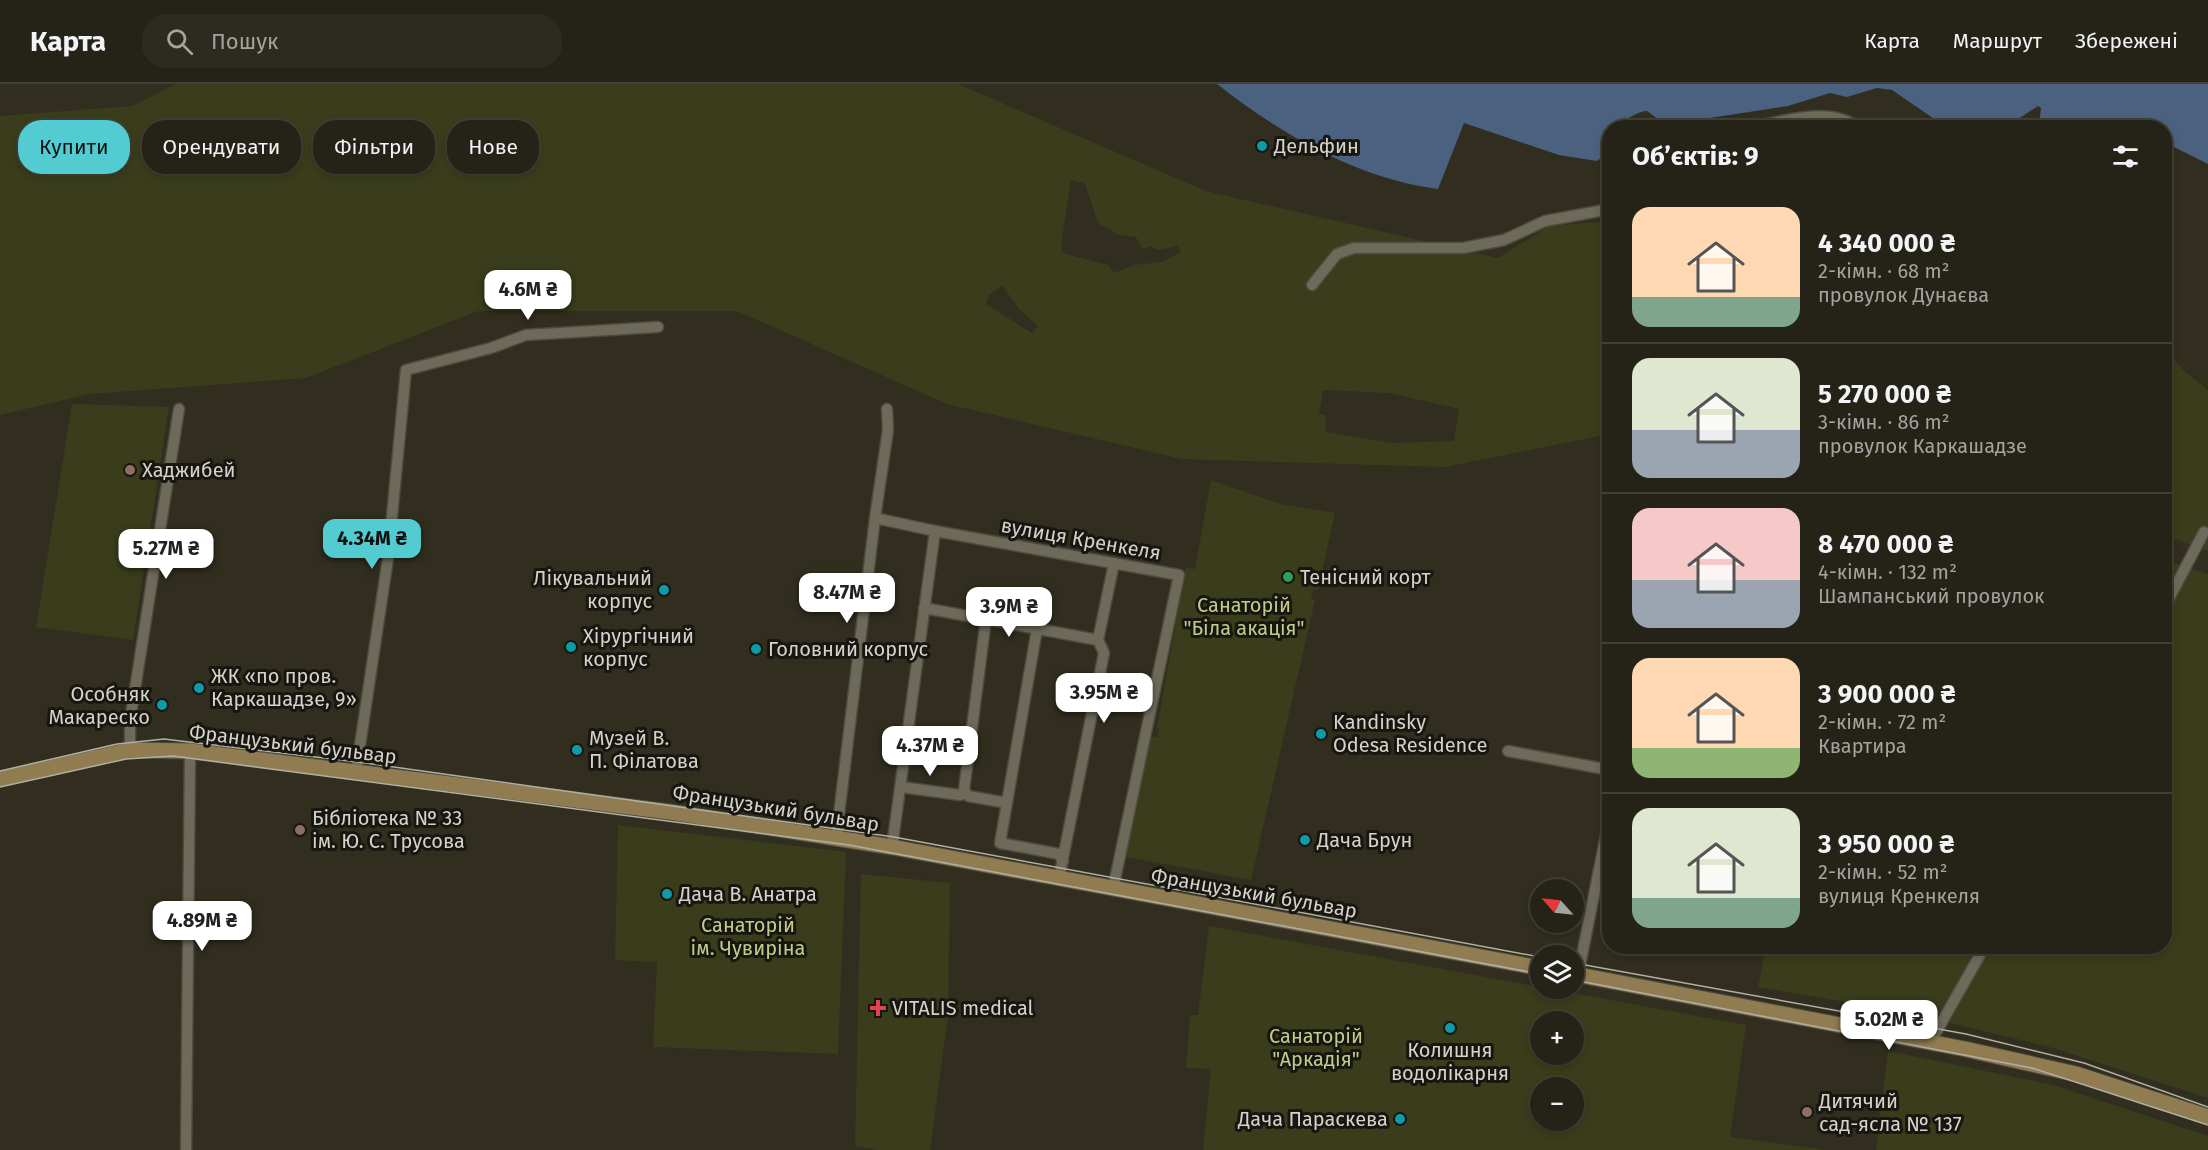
<!DOCTYPE html>
<html lang="uk">
<meta charset="utf-8">
<style>
body{margin:0;font-family:"Fira Sans",sans-serif;background:#2d2a20;color:#f1f3f6;height:100vh;display:flex;flex-direction:column;font-size:22px;white-space:nowrap}
*{box-sizing:border-box;margin:0}
p{font-size:20px;color:#a3a4a1}
.icon{flex:none;width:33px;height:33px;fill:none;stroke:currentColor;stroke-width:2;stroke-linecap:round;stroke-linejoin:round}
.map{position:relative;flex:1;overflow:hidden}
.details{position:absolute;left:1602px;top:36px;width:570px;height:834px;display:flex;flex-direction:column;background:#252217;border-radius:24px;box-shadow:0 3px 9px #0003,0 0 0 2px #423f36}
.details>*{flex:none}
.hud{position:absolute;left:18px;top:36px;width:570px;height:54px;display:flex;gap:12px}
.needle{width:39px;rotate:297deg}
.tools{position:absolute;left:1530px;top:795px;display:grid;gap:12px}
.tools a{display:grid;place-items:center;width:54px;height:54px;border-radius:50%;background:#252217;box-shadow:0 3px 9px #0003,0 0 0 2px #423f36;font-size:30px}
.price{position:absolute;translate:-50% -51px;padding:0 14px;border-radius:12px;background:#fff;color:#222;font-size:20px;line-height:39px;filter:drop-shadow(0 2px 3px #0008)}
.price::after{content:'';position:absolute;left:50%;top:36px;width:18px;height:14px;margin-left:-9px;background:inherit;clip-path:polygon(0 0,100% 0,50% 100%)}
.price.selected{background:#52ccd0;color:#111}
ul{padding:0;list-style:none}
li{display:flex;align-items:center;gap:18px;height:150px;padding:0 30px}
li+li{border-top:2px solid #423f36}
li span{display:grid;place-items:center;flex:none;width:168px;height:120px;border-radius:18px;color:#555}
li>.icon{margin-inline-start:auto}
span .icon{width:72px;height:72px;fill:#fffc;stroke-width:1}
li b{font-size:26px}
h2{display:flex;justify-content:space-between;align-items:center;height:72px;padding:0 30px;font-size:26px}
.chip{padding:0 21px;border-radius:24px;background:#252217;box-shadow:0 3px 9px #0003,0 0 0 2px #423f36;font-size:21px;line-height:54px}
.chip.selected{background:#52ccd0;color:#111}
header{display:flex;align-items:center;gap:36px;box-sizing:border-box;height:84px;padding:0 30px;background:#252217;border-bottom:2px solid #423f36}
header strong{font-size:28px}
nav{display:flex;gap:33px;margin-inline-start:auto;font-size:21px}
.search{width:420px;height:54px;background:#2d2a20;display:flex;align-items:center;gap:15px;box-sizing:border-box;padding:0 21px;border-radius:24px;color:#a3a4a1;font-size:22px}
.map>svg:first-child{display:block}
</style>
<header>
<strong>Карта</strong>
<div class="search"><svg class="icon" aria-label="search" viewBox="0 0 24 24"><circle cx="10" cy="10" r="6"/><path d="M15 15l6 6"/></svg>Пошук</div>
<nav><a>Карта</a><a>Маршрут</a><a>Збережені</a></nav>
</header>
<div class="map">
<svg width="2208" height="1066" viewBox="0 0 2208 1066">
<rect width="100%" height="100%" fill="#312e1f"/>
<g fill="#393d1b" fill-rule="evenodd">
<path d="M175 0H958L1206 107 1498 174 1549 142 1609 137V350L1445 383 1182 375 947 320 737 227H478L306 294 89 310 0 331V32L133 22ZM1071 96 1085 100 1098 139 1119 151 1136 153 1142 165 1151 162 1157 166 1177 162 1181 168 1162 178 1134 181 1114 189 1108 181 1063 169 1061 161ZM1002 201 1019 225 1038 242 1032 249 986 220 989 211ZM1323 306 1389 309 1459 325 1454 357 1392 359 1326 348 1325 331 1319 330Z"/>
<path d="M2164 265 2184 287 2208 306V467L2165 451Z"/>
<path d="M72 320 169 323 133 556 36 543Z"/>
<path d="M1211 396 1281 420 1335 429 1318 506 1313 505 1311 515 1315 516 1251 796 1126 773 1148 652 1157 653 1159 645 1157 644 1186 484 1195 485Z"/>
<path d="M2165 476 2208 490V1014L2053 964 1910 929 1758 903 1766 863 2164 862Z"/>
<path d="M618 741 846 768 838 970 653 963 657 878 615 876Z"/>
<path d="M861 790 950 799 948 931 930 1066H878L855 1062Z"/>
<path d="M1209 842 1746 941 1730 1053 1826 1066H1203L1211 985 1186 984 1190 931H1198ZM1540 938H1574V970H1540ZM1540 1004H1574V1036H1540Z"/>
<path d="M1888 967 2053 1001 2208 1052V1066H1876Z"/>
</g>
<path fill="#4a627f" d="M1217 0H2208V80L2168 60 2165 66 2164 44 2039 43 2041 24 2038 22 2018 35 1960 42 1936 36 1892 6 1877 4 1847 13 1830 9 1788 22 1703 35 1677 42 1658 35 1647 27C1632 28 1620 43 1610 44L1609 68 1597 77 1559 71 1464 39 1438 105C1355 94 1281 50 1217 0Z"/>
<g fill="none" stroke-linecap="round" stroke-linejoin="round">
<g stroke="#4d4b3e" stroke-width="13">
<g id="street">
<path d="M1748 44C1783 38 1828 21 1859 44"/>
<path d="M1312 201 1337 170 1354 164H1463L1504 156 1545 137 1610 125"/>
<path d="M875 434 935 447 1179 491 1113 805"/>
<path d="M924 524 1098 556"/>
<path d="M2164 524 2204 448"/>
<path d="M986 535 964 706 968 712 1007 719"/>
<path d="M1037 545 1000 759 1059 770 1063 777"/>
<path d="M130 666V637L179 325"/>
<path d="M1508 667 1610 686"/>
<path d="M356 688 388 474 406 286 491 264 526 251 658 243"/>
<path d="M901 703 960 711 964 709"/>
<path d="M836 755 875 434 888 346 887 325"/>
<path d="M892 763 935 447"/>
<path d="M1059 794 1104 569 1098 556 1114 479"/>
<path d="M1578 891 1610 731"/>
<path d="M1930 959 1985 862"/>
<path d="M186 1066 190 667"/>
</g>
</g>
<g stroke="#4d4b3e" stroke-width="17">
<g id="secondary">
<path d="M0 695 130 666 190 667 670 728 892 763 1540 884"/>
<path d="M1574 890 1965 965 2076 990 2208 1033"/>
</g>
</g>
<use href="#street" stroke="#6e6a5a" stroke-width="10"/>
<use href="#secondary" stroke="#917c52" stroke-width="15"/>
<g stroke="#b0afa4" stroke-width="1.5">
<path d="M0 687 117 660 164 655 358 678 894 753 1540 873"/>
<path d="M0 703 126 675 173 672 849 761 1540 890"/>
<path d="M1574 879 1966 950 2084 979 2208 1023"/>
<path d="M1574 896 2032 984 2208 1041"/>
</g>
</g>
<g fill="#0f9aa8" stroke="#181610" stroke-width="2">
<circle cx="1262" cy="62" r="6"/>
<circle cx="664" cy="506" r="6"/>
<circle cx="571" cy="563" r="6"/>
<circle cx="756" cy="565" r="6"/>
<circle cx="199" cy="604" r="6"/>
<circle cx="162" cy="621" r="6"/>
<circle cx="1321" cy="650" r="6"/>
<circle cx="577" cy="666" r="6"/>
<circle cx="1305" cy="756" r="6"/>
<circle cx="667" cy="810" r="6"/>
<circle cx="1450" cy="944" r="6"/>
<circle cx="1400" cy="1035" r="6"/>
</g>
<g fill="#8d6e63" stroke="#181610" stroke-width="2">
<circle cx="130" cy="386" r="6"/>
<circle cx="300" cy="746" r="6"/>
<circle cx="1807" cy="1028" r="6"/>
</g>
<circle fill="#2e9e5b" stroke="#181610" stroke-width="2" cx="1288" cy="493" r="6"/>
<path fill="#e0444e" stroke="#181610" stroke-width="2" d="M875 915h6v6h6v6h-6v6h-6v-6h-6v-6h6z"/>
<g text-anchor="middle" dominant-baseline="central" stroke-width="6" stroke-linejoin="round" paint-order="stroke">
<g font-size="20" fill="#d4d3ca" stroke="#181610" text-anchor="start">
<text x="1274" y="62">Дельфин</text>
<text x="142" y="386">Хаджибей</text>
<text x="1300" y="493">Тенісний корт</text>
<text x="652" y="494" text-anchor="end">Лікувальний<tspan x="652" dy="23">корпус</tspan></text>
<text x="583" y="552">Хірургічний<tspan x="583" dy="23">корпус</tspan></text>
<text x="768" y="565">Головний корпус</text>
<text x="211" y="592">ЖК «по пров.<tspan x="211" dy="23">Каркашадзе, 9»</tspan></text>
<text x="150" y="610" text-anchor="end">Особняк<tspan x="150" dy="23">Макареско</tspan></text>
<text x="1333" y="638">Kandinsky<tspan x="1333" dy="23">Odesa Residence</tspan></text>
<text x="589" y="654">Музей В.<tspan x="589" dy="23">П. Філатова</tspan></text>
<text x="312" y="734">Бібліотека № 33<tspan x="312" dy="23">ім. Ю. С. Трусова</tspan></text>
<text x="1317" y="756">Дача Брун</text>
<text x="679" y="810">Дача В. Анатра</text>
<text x="892" y="924">VITALIS medical</text>
<text x="1450" y="966" text-anchor="middle">Колишня<tspan x="1450" dy="23">водолікарня</tspan></text>
<text x="1819" y="1017">Дитячий<tspan x="1819" dy="23">сад-ясла № 137</tspan></text>
<text x="1388" y="1035" text-anchor="end">Дача Параскева</text>
</g>
<g font-size="20" fill="#d4d3ca" stroke="#181610">
<text transform="translate(1081 455) rotate(10)">вулиця Кренкеля</text>
<text transform="translate(293 660) rotate(7)">Французький бульвар</text>
<text transform="translate(776 724) rotate(9)">Французький бульвар</text>
<text transform="translate(1254 809) rotate(10)">Французький бульвар</text>
</g>
<g font-size="20" fill="#c1cc8b" stroke="#181610">
<text x="1244" y="521">Санаторій<tspan x="1244" dy="23">"Біла акація"</tspan></text>
<text x="748" y="841">Санаторій<tspan x="748" dy="23">ім. Чувиріна</tspan></text>
<text x="1316" y="952">Санаторій<tspan x="1316" dy="23">"Аркадія"</tspan></text>
</g>
</g>
</svg>
<div class="tools">
<a><svg class="needle" viewBox="-14 -14 28 28"><path d="M0-13l5 13h-10z" fill="#e53935"/><path d="M0 13l5-13h-10z" fill="#a3a4a1"/></svg></a>
<a><svg class="icon" aria-label="layers" viewBox="0 0 24 24"><path d="M12 4l9 5-9 5-9-5zM3 14l9 5 9-5"/></svg></a>
<a>+</a>
<a>−</a>
</div>
<b class="price" style="left:528px;top:237px">4.6M ₴</b>
<b class="price selected" style="left:372px;top:486px">4.34M ₴</b>
<b class="price" style="left:166px;top:496px">5.27M ₴</b>
<b class="price" style="left:847px;top:540px">8.47M ₴</b>
<b class="price" style="left:1009px;top:554px">3.9M ₴</b>
<b class="price" style="left:1104px;top:640px">3.95M ₴</b>
<b class="price" style="left:930px;top:693px">4.37M ₴</b>
<b class="price" style="left:202px;top:868px">4.89M ₴</b>
<b class="price" style="left:1889px;top:967px">5.02M ₴</b>
<div class="hud">
<a class="chip selected">Купити</a>
<a class="chip">Орендувати</a>
<a class="chip">Фільтри</a>
<a class="chip">Нове</a>
</div>
<section class="details">
<h2>Об’єктів: 9<svg class="icon" aria-label="filters" viewBox="0 0 24 24"><path d="M4 7h16M4 17h16"/><circle cx="9" cy="7" r="2"/><circle cx="15" cy="17" r="2"/></svg></h2>
<ul>
<li><span style="background:linear-gradient(#ffd9b3 75%,#7fa58c 0)"><svg class="icon" aria-label="home" viewBox="0 0 24 24"><path d="M3 11l9-7 9 7M6 9v11h12V9"/></svg></span><div><b>4 340 000 ₴</b><p>2-кімн. · 68 m²</p><p>провулок Дунаєва</p></div></li>
<li><span style="background:linear-gradient(#dfe7d0 60%,#9aa5b1 0)"><svg class="icon" aria-label="home" viewBox="0 0 24 24"><path d="M3 11l9-7 9 7M6 9v11h12V9"/></svg></span><div><b>5 270 000 ₴</b><p>3-кімн. · 86 m²</p><p>провулок Каркашадзе</p></div></li>
<li><span style="background:linear-gradient(#f6c9c9 60%,#9aa5b1 0)"><svg class="icon" aria-label="home" viewBox="0 0 24 24"><path d="M3 11l9-7 9 7M6 9v11h12V9"/></svg></span><div><b>8 470 000 ₴</b><p>4-кімн. · 132 m²</p><p>Шампанський провулок</p></div></li>
<li><span style="background:linear-gradient(#ffd9b3 75%,#8fb573 0)"><svg class="icon" aria-label="home" viewBox="0 0 24 24"><path d="M3 11l9-7 9 7M6 9v11h12V9"/></svg></span><div><b>3 900 000 ₴</b><p>2-кімн. · 72 m²</p><p>Квартира</p></div></li>
<li><span style="background:linear-gradient(#dfe7d0 75%,#7fa58c 0)"><svg class="icon" aria-label="home" viewBox="0 0 24 24"><path d="M3 11l9-7 9 7M6 9v11h12V9"/></svg></span><div><b>3 950 000 ₴</b><p>2-кімн. · 52 m²</p><p>вулиця Кренкеля</p></div></li>
</ul>
</section>
</div>
